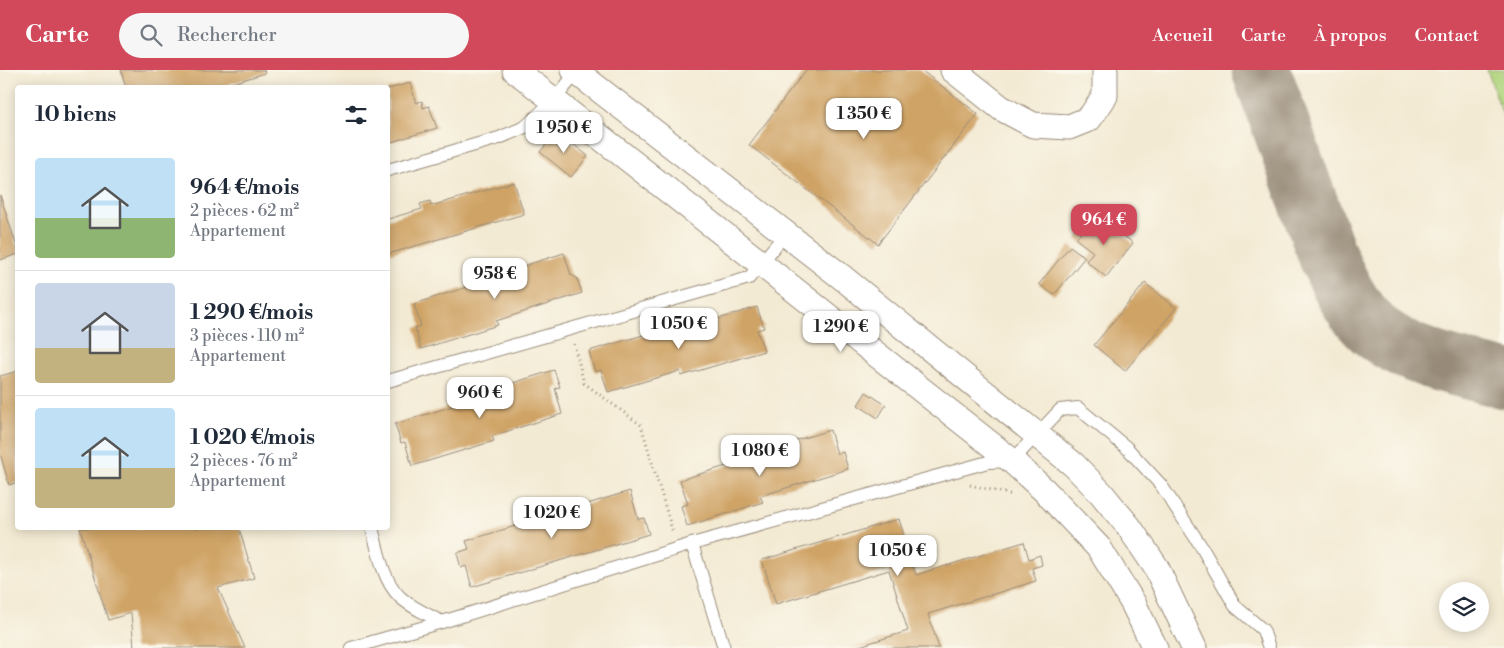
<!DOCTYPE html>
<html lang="fr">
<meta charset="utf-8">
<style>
body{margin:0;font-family:"Libre Bodoni",serif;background:#f6f6f7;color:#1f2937;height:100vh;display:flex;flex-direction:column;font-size:19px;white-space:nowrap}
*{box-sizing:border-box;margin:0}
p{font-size:16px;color:#747a83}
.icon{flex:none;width:28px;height:28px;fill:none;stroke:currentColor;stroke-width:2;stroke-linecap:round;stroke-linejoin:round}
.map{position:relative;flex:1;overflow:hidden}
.panel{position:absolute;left:15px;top:15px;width:375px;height:445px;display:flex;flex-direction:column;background:#fff;border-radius:5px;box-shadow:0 2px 12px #0003}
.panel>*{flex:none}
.buttons{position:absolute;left:1439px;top:512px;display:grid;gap:10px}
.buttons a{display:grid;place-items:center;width:50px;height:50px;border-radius:50%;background:#fff;box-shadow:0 2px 12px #0003;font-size:25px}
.price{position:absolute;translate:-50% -42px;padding:0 11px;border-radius:10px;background:#fff;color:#222;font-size:16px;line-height:32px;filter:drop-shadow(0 1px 2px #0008)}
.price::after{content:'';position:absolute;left:50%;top:30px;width:15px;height:11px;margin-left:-8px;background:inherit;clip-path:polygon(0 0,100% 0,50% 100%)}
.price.selected{background:#d1495b;color:#fff}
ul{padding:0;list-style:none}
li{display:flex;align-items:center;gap:15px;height:125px;padding:0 20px}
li+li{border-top:1px solid #e0e1e3}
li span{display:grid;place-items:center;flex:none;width:140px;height:100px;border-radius:5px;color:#555}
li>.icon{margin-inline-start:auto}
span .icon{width:60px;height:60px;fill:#fffc;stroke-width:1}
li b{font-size:21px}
h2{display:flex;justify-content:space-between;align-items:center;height:60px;padding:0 20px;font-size:21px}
header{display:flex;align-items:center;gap:30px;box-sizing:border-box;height:70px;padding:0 25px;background:#d1495b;color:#fff}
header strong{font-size:24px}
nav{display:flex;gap:28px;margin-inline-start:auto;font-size:18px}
.search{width:350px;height:45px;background:#f6f6f7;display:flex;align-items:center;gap:12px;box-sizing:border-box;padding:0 18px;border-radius:28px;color:#747a83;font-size:19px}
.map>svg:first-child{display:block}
</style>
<header>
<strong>Carte</strong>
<div class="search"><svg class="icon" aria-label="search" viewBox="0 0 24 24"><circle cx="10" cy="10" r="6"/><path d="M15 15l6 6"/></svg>Rechercher</div>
<nav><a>Accueil</a><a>Carte</a><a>À propos</a><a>Contact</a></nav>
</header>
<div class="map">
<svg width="1504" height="578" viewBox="0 0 1504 578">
<rect width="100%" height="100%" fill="#fbf7ec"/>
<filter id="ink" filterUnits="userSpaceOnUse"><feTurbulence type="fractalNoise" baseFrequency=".02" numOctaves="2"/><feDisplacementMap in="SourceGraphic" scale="10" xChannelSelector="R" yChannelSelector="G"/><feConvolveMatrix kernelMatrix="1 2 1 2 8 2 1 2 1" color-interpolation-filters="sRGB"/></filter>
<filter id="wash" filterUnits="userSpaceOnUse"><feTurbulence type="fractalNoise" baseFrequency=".0096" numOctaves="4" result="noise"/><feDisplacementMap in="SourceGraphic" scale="20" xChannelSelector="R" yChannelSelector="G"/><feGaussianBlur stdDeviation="1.12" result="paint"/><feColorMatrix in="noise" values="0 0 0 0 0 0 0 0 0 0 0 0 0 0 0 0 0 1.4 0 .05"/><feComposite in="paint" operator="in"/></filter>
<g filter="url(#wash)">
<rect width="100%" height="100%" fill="#f3ead3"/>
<path fill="#b1d57e" stroke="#76804e" d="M1487 0H1504V48Z"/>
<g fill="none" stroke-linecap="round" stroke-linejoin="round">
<path stroke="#978a78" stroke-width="59" d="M1261 0 1328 187C1339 213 1355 247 1379 264 1415 290 1461 298 1504 309"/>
</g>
<g id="blocks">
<g fill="#cfa365">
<path d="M121 0H264L265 3 217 18H126Z"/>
<path d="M806 0H921L978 44 878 174 749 75Z"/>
<path d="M410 13 416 33 422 31 423 38 429 36 437 58 388 73V19Z"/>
<path d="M557 61 588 86 571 107 540 82Z"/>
<path d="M514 112 524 144 388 184V149L422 139 420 134 430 131 431 136Z"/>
<path d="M0 125 18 180V184L0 190Z"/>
<path d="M1091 149 1102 157 1106 152 1133 173 1106 207 1086 191 1093 182 1076 169Z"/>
<path d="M1070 176 1085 187 1054 225 1039 214Z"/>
<path d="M564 183 571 205 577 208 582 223 496 251 498 255 421 279 415 258 421 256 414 234 486 211V208Z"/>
<path d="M1145 213 1176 238 1125 301 1094 275Z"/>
<path d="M757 237 764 258 757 260 764 281 681 306 680 301 608 322 601 300 595 302 589 281 667 258 669 264Z"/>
<path d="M554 300 560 317 555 318 562 344 492 366 494 371 412 396 405 372 401 373 395 354 482 327 481 323Z"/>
<path d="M18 301V412L9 415 0 383V306Z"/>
<path d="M866 322 886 335 878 348 858 335Z"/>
<path d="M830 360 837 384 843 382 848 399 760 426 763 432 687 456 681 436 688 434 680 410 749 389 748 385Z"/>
<path d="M630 421 638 449 644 448 649 464 472 517 466 496 461 498 457 483 469 479 466 471Z"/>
<path d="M899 449 916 505 1024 472 1029 489 1040 485 1042 495 1032 498 1036 511 928 544 939 578H853L908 561 889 500 776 534 762 490Z"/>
<path d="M80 458H239L254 508 218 518 245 578H134L131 543 108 550Z"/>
</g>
</g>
</g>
<g filter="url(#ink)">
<use href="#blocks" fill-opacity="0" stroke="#978a78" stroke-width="1"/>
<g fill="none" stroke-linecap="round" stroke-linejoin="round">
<g stroke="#978a78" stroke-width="14">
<g id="service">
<path d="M388 100 499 68 525 57 554 30 577 2"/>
<path d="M388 311 749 208 786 163"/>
<path d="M372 458C378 479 382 509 399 526 410 537 427 544 442 552"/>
<path d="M692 474 724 578"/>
<path d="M351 578 442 552 692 474 988 392 1012 391 1060 340 1078 338 1127 378 1161 415 1201 476 1235 536 1263 560 1269 578"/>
</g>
</g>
<g stroke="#978a78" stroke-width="27">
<g id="minor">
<path d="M515 0 1012 391 1044 420 1099 478 1133 533 1155 578"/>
<path d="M574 0 843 208 1074 395 1101 423 1129 457 1156 497 1194 578"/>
<path d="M953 0 1001 38 1033 55 1069 57 1089 49 1105 26V0"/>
</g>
</g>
<g stroke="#978a78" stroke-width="3" stroke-dasharray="1 4" stroke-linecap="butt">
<path d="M574 274 584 313 641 355 673 463"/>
<path d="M970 415 1013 425"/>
</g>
<use href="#service" stroke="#fff" stroke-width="12"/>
<use href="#minor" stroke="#fff" stroke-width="25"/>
</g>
</g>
</svg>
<div class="buttons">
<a><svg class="icon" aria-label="layers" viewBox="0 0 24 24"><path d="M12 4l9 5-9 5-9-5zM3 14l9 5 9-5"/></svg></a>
</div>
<b class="price" style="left:864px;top:70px">1 350 €</b>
<b class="price" style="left:564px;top:84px">1 950 €</b>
<b class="price selected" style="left:1104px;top:176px">964 €</b>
<b class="price" style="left:495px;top:230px">958 €</b>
<b class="price" style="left:679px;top:280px">1 050 €</b>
<b class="price" style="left:841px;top:283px">1 290 €</b>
<b class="price" style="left:480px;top:349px">960 €</b>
<b class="price" style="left:760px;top:407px">1 080 €</b>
<b class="price" style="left:552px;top:469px">1 020 €</b>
<b class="price" style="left:898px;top:507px">1 050 €</b>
<section class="panel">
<h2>10 biens<svg class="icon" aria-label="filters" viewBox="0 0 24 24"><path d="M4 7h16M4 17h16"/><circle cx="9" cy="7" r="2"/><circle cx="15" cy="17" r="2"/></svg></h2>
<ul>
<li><span style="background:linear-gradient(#bfe0f5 60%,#8fb573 0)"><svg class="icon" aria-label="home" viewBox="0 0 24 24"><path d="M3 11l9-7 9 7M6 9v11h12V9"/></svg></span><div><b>964 €/mois</b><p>2 pièces · 62 m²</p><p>Appartement</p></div></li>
<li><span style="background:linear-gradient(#c9d6e8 65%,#c2b280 0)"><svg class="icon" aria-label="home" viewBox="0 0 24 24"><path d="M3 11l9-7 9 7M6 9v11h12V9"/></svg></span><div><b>1 290 €/mois</b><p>3 pièces · 110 m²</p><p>Appartement</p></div></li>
<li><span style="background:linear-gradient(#bfe0f5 60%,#c2b280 0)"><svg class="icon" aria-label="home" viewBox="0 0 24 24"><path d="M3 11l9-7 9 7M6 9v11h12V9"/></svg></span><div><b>1 020 €/mois</b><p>2 pièces · 76 m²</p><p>Appartement</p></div></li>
</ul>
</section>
</div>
